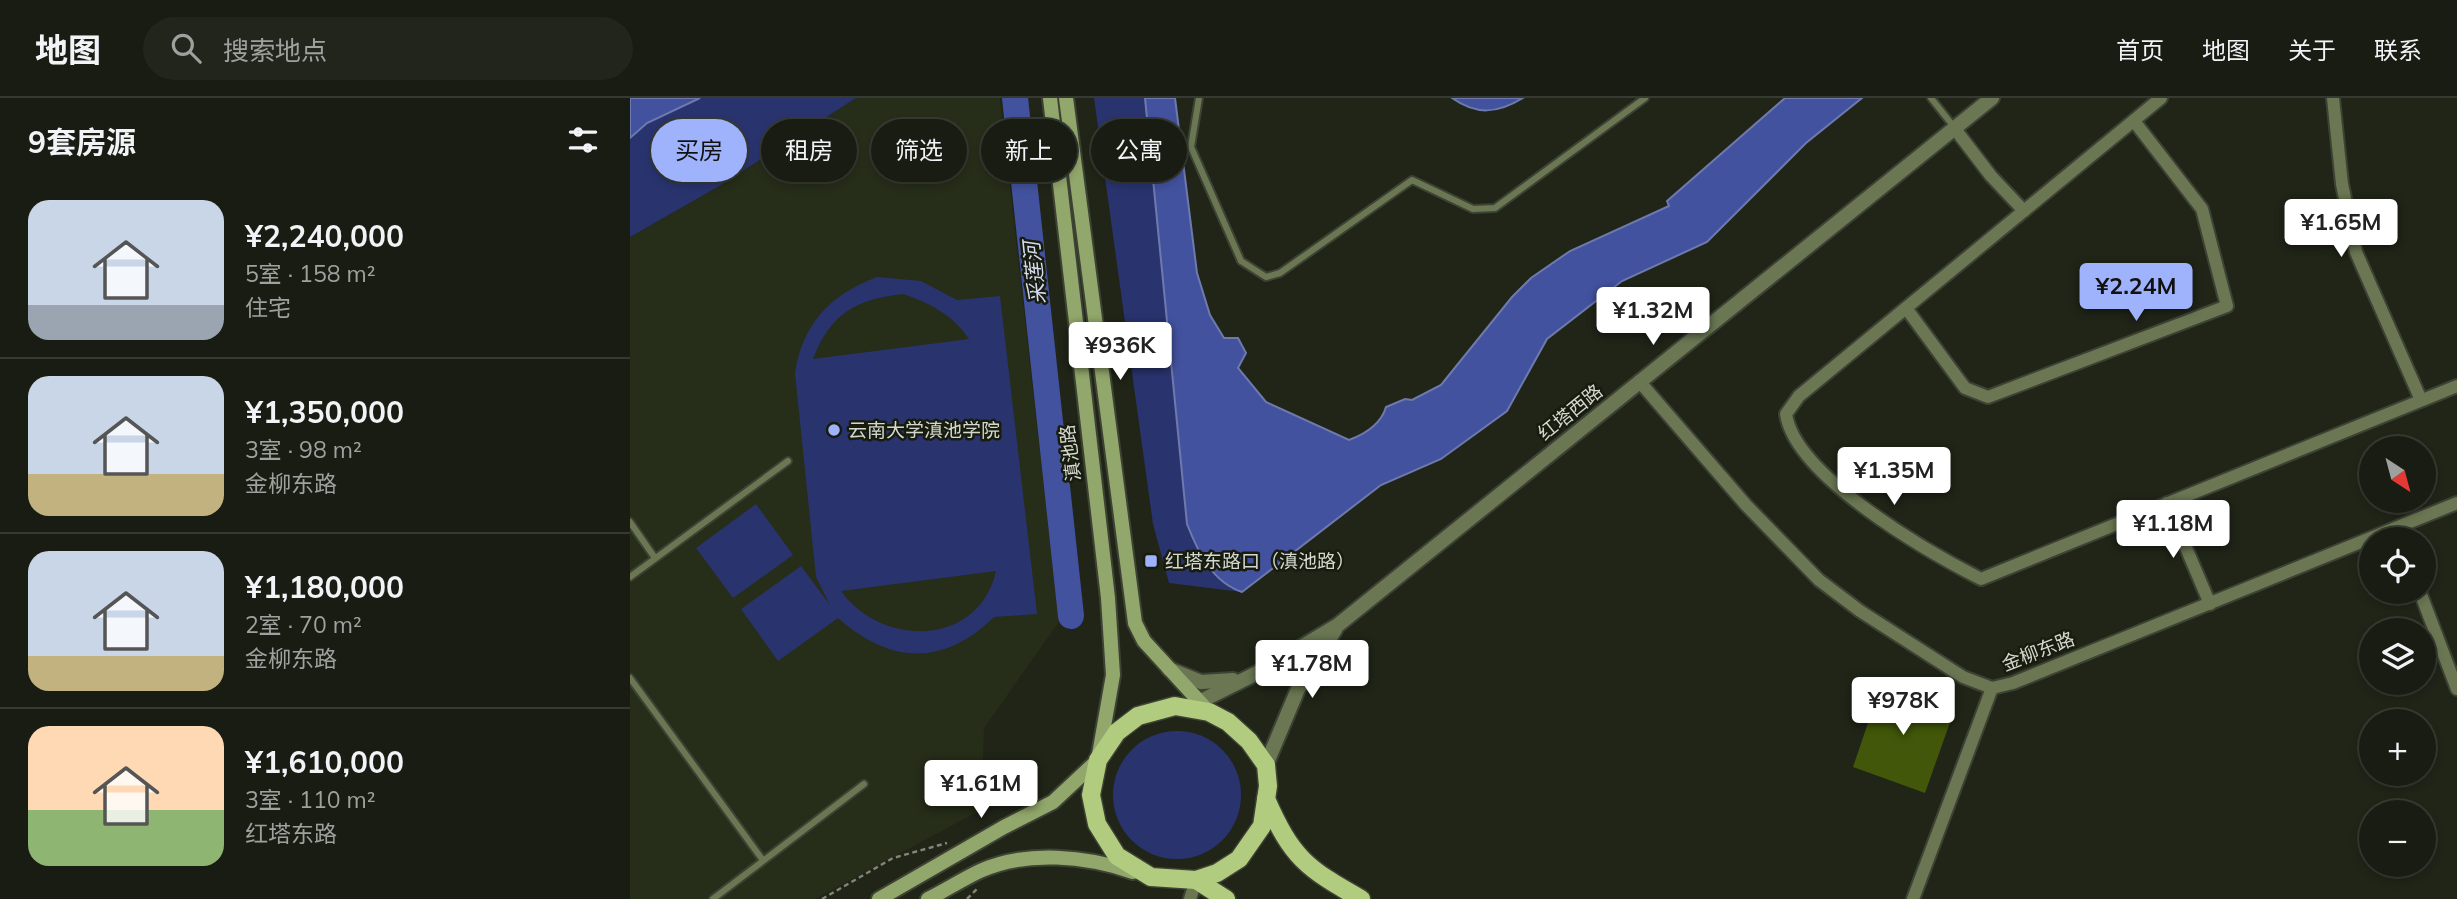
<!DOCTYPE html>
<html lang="zh">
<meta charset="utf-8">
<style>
body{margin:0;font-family:Mulish,"Noto Sans SC",sans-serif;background:#21251b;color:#f1f3f6;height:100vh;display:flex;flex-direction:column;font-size:26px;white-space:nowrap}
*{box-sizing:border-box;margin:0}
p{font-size:23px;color:#9fa19f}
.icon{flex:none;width:38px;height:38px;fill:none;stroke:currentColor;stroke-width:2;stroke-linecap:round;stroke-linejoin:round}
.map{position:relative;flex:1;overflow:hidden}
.details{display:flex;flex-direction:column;background:#181c12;width:630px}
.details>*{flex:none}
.banner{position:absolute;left:21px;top:21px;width:665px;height:63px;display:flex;gap:14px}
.needle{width:46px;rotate:144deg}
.fabs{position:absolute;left:1729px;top:338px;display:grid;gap:14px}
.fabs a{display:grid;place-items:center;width:77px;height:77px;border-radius:50%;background:#181c12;box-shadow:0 4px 10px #0003,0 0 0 2px #363a32;font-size:35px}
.price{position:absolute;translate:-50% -60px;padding:0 16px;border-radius:7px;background:#fff;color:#222;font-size:23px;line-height:46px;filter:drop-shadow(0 2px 4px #0008)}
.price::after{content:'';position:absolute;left:50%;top:42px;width:21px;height:16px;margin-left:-10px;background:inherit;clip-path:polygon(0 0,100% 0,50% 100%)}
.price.current{background:#9fb3fd;color:#111}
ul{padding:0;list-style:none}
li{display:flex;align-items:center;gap:21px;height:175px;padding:0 28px}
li+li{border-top:2px solid #363a32}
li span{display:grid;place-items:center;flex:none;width:196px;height:140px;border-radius:21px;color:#555}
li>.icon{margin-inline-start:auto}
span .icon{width:84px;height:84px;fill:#fffc;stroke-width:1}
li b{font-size:30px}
h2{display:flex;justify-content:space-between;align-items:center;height:84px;padding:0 28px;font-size:30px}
.pill{padding:0 24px;border-radius:32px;background:#181c12;box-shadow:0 4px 10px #0003,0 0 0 2px #363a32;font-size:24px;line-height:63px}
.pill.current{background:#9fb3fd;color:#111}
header{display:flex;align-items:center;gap:42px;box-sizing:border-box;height:98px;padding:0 35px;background:#181c12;border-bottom:2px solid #363a32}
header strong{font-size:33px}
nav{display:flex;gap:38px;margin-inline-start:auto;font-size:24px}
.search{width:490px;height:63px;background:#21251b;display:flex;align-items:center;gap:18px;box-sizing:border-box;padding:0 24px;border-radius:38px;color:#9fa19f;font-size:26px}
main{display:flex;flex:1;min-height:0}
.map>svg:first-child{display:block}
</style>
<header>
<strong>地图</strong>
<div class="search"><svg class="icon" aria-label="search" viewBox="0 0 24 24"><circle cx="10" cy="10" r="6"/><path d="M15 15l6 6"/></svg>搜索地点</div>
<nav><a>首页</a><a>地图</a><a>关于</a><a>联系</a></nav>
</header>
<main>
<section class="details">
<h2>9套房源<svg class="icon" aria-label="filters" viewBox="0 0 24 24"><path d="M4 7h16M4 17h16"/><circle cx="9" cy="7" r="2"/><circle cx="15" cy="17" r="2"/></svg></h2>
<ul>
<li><span style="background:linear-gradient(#c9d6e8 75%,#9aa5b1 0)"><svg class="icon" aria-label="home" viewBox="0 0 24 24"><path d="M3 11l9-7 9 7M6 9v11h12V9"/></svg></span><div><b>¥2,240,000</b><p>5室 · 158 m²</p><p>住宅</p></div></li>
<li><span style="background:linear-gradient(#c9d6e8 70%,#c2b280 0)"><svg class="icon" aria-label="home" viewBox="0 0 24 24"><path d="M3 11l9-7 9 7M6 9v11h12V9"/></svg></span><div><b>¥1,350,000</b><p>3室 · 98 m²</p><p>金柳东路</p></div></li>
<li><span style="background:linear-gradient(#c9d6e8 75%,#c2b280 0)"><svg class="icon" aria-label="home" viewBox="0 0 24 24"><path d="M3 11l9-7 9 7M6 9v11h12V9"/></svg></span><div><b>¥1,180,000</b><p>2室 · 70 m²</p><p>金柳东路</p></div></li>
<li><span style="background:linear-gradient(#ffd9b3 60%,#8fb573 0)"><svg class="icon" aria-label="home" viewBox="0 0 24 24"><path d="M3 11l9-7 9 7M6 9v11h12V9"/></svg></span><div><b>¥1,610,000</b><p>3室 · 110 m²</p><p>红塔东路</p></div></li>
</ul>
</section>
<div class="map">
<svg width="1827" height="801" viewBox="0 0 1827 801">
<rect width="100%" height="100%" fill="#202518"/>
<path fill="#262d19" d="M226 0H370L429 524 354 630 351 712 185 801H0V139L91 87Z"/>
<g fill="#29346f" fill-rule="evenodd">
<path d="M0 0H226L91 87 0 139Z"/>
<path d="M464 0H515L536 191 600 490 612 494 539 485 523 426Z"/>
<path d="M247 179 291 183 327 202 370 198 407 516 364 519C313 569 260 566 208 520L148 563 111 511 171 468 200 507 186 479 165 275C173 225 200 197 247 179ZM273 196C300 205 323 217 339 241L183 261C200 216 226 201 273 196ZM366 473C349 549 252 550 211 493Z"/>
<path d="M126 406 163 457 103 500 66 450Z"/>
<circle cx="547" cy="697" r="64"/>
</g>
<g fill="#43529f" stroke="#6e7aad" stroke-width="2">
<path d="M0 0H70L17 25 0 40Z"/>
<path d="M515 0H545L567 175 580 217 594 240H608L616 255 608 270 636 304 719 342C735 336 751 326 756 309L775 301 782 302 811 287 882 199 901 180 940 153 1039 108 1037 103 1155 0H1232L1176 45 1077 144 992 183 917 241 877 313 811 361 751 387 612 494C582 484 568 454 557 426Z"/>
<path d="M822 0H893C867 16 846 17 822 0Z"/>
</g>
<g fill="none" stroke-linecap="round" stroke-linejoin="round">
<path stroke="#43529f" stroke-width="26" d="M385 0 441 518"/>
</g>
<path fill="#425709" d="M1253 581 1294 595 1291 604 1323 616 1295 695 1223 669Z"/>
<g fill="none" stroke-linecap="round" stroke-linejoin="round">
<g stroke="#3d4235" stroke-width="10">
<g id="service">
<path d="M569 0 561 49 611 163 636 179 650 175 782 82 843 111 865 110 1015 0"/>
<path d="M1301 0 1324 29"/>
<path d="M0 424 25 460"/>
<path d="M0 479 158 363"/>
<path d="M0 580 132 761"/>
<path d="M83 801 234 686"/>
</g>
</g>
<g stroke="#3d4235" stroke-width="16">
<g id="minor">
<path d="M1531 0 1169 298 1156 316C1165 378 1298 454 1351 481L1827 288"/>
<path d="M1703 0 1712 86 1726 154 1791 302"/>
<path d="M1325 31 1361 78 1394 113"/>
<path d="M1276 210 1335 290 1358 299 1597 208 1572 111 1504 23"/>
<path d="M1009 283 1116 407 1189 482 1230 513 1333 579 1362 590 1383 585 1827 405"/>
<path d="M1537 405 1580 506"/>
<path d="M1790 494 1827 591"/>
<path d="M560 801 566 782"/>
<path d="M1283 801 1362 590"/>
</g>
</g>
<g stroke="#3d4235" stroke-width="18">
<g id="tertiary">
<path d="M539 571 571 584 603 582"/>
<path d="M559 609 633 572 708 527 1362 0"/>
<path d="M636 667 668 591 705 532"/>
</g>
</g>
<g stroke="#3d4235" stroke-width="18">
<g id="secondary">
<path d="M436 0 505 525 514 543 579 614"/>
<path d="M249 801 374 729 423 704 468 662 483 577 478 500 420 0"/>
<path d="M298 801C316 792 333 781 350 773 397 752 456 758 503 774"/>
</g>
</g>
<g stroke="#3d4235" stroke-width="21">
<g id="primary">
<path d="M545 608 579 614 598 624 619 643 636 667 638 688 632 728 609 761 587 775 566 782 521 779 487 758 467 726 461 697 468 662 487 634 508 618Z"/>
<path d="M636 701C662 760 676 770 731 801"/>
<path d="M566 782 596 801"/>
</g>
</g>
<g stroke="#81867b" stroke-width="2.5" stroke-dasharray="5 3.5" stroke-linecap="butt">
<path d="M192 801 263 760 317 745"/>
<path d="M337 801 347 791"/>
</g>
<use href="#service" stroke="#6a7752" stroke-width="6"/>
<use href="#minor" stroke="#6a7752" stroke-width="12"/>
<use href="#tertiary" stroke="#6a7752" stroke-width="14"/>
<use href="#secondary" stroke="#92a76b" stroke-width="14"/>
<use href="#primary" stroke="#b1cc7e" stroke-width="18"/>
</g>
<g fill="#9fb3fd" stroke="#171c0e" stroke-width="2.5">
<circle cx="204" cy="332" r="7"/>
<rect x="514" y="456" width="14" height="14" rx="3.5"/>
</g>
<g text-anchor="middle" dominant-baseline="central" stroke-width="5" stroke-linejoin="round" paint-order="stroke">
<g font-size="19" fill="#d4d8cf" stroke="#171c0e">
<text transform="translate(940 314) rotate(-39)">红塔西路</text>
<text transform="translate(440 355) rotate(-97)">滇池路</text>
<text transform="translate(1408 553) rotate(-21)">金柳东路</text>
</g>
<g font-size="19" fill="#d4d8cf" stroke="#171c0e" text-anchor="start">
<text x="218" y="332">云南大学滇池学院</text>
<text x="535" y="463">红塔东路口（滇池路）</text>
</g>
<g font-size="21" font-style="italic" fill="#d6ddf3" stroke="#171c0e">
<text transform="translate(404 175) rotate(-96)">采莲河</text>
</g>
</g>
</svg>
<div class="fabs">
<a><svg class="needle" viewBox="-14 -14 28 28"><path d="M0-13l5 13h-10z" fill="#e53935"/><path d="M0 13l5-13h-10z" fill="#9fa19f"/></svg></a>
<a><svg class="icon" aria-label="locate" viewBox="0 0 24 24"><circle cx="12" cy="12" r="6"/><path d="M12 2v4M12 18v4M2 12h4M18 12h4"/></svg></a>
<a><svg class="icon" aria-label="layers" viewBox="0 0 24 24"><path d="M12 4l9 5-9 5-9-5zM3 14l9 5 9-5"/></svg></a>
<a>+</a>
<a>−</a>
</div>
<b class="price" style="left:1711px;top:161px">¥1.65M</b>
<b class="price current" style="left:1506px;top:225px">¥2.24M</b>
<b class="price" style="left:1023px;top:249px">¥1.32M</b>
<b class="price" style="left:490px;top:284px">¥936K</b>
<b class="price" style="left:1264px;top:409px">¥1.35M</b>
<b class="price" style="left:1543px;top:462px">¥1.18M</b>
<b class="price" style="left:682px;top:602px">¥1.78M</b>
<b class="price" style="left:1273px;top:639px">¥978K</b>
<b class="price" style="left:351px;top:722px">¥1.61M</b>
<div class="banner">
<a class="pill current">买房</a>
<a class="pill">租房</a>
<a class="pill">筛选</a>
<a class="pill">新上</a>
<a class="pill">公寓</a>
</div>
</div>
</main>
